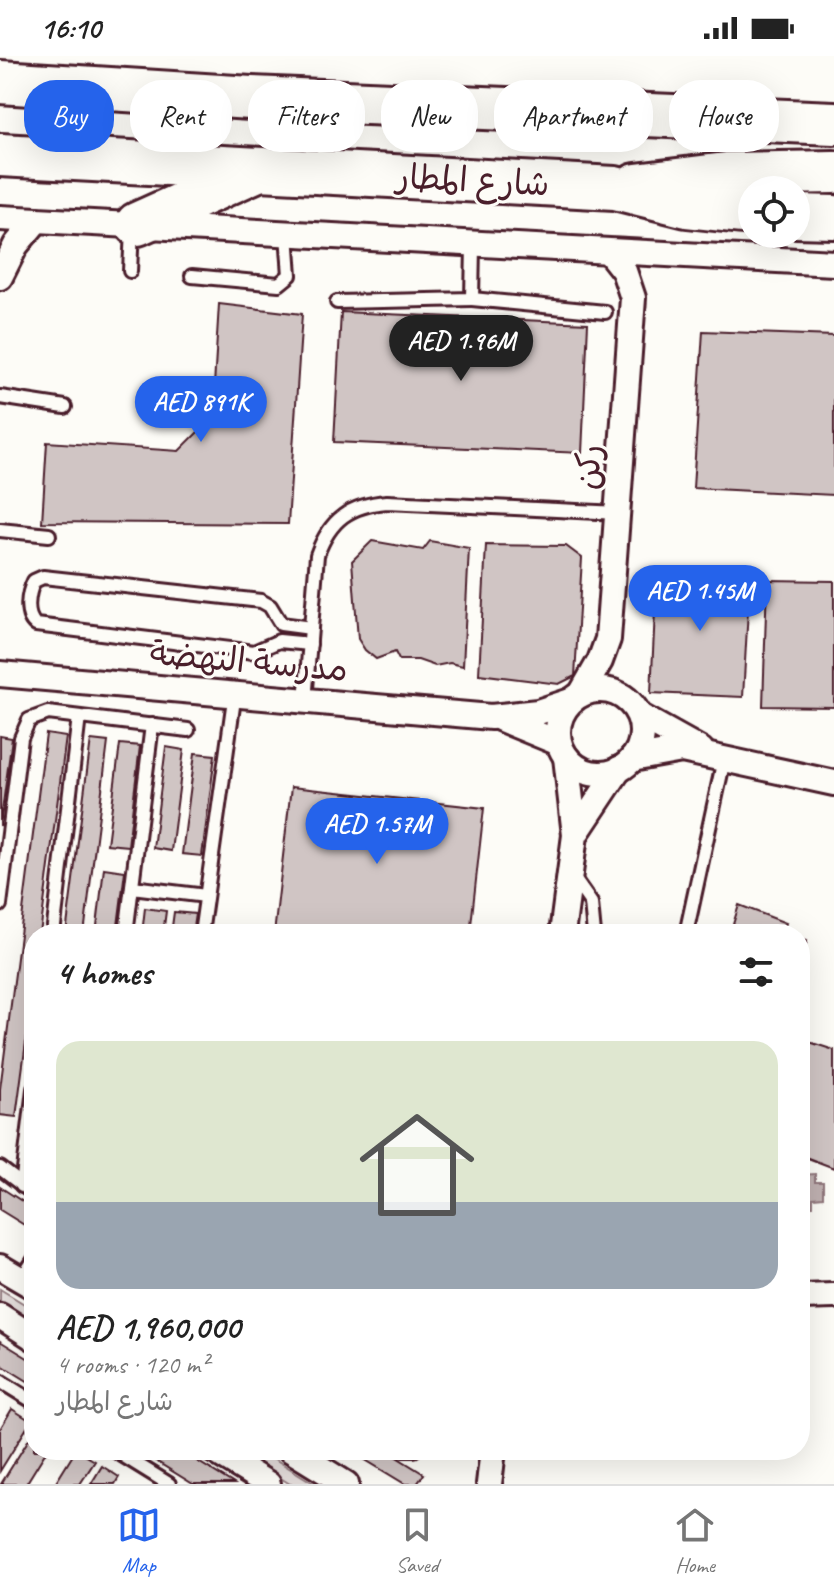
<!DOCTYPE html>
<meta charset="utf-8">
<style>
body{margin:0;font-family:Caveat,"Playpen Sans Arabic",sans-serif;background:#f2f2f2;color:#222;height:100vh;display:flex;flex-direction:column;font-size:30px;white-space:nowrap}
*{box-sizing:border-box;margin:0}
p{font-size:26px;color:#767676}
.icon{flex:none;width:44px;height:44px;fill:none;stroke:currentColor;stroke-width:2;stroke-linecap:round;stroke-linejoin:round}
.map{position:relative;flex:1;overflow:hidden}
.side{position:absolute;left:24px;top:868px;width:786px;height:536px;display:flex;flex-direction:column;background:#fff;border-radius:32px;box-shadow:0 8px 32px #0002}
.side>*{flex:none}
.banner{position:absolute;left:24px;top:24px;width:786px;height:72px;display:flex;gap:16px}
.fabs{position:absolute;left:738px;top:120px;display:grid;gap:16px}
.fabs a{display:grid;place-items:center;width:72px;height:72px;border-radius:50%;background:#fff;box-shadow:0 8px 32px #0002;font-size:40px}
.price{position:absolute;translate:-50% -68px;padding:0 18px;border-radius:28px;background:#2563eb;color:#fff;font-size:26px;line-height:52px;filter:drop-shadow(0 2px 4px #0008)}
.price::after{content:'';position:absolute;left:50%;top:48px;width:24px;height:18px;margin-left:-12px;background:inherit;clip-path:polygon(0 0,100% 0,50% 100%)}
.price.on{background:#222;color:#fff}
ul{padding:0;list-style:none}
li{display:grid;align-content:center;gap:16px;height:424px;padding:0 32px}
li span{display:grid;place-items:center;height:248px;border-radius:24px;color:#555}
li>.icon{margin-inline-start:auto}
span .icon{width:144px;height:144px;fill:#fffc;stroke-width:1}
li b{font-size:34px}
h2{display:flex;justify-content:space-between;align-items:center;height:96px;padding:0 32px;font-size:34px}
.pill{padding:0 28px;border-radius:32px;background:#fff;box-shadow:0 8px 32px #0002;font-size:28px;line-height:72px}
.pill.on{background:#2563eb;color:#fff}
.status{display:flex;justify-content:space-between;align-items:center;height:56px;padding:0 40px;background:#fff;direction:ltr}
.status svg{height:22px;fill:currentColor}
.dock{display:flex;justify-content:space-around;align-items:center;height:112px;border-top:2px solid #e0e0e0;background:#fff;font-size:22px;color:#767676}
.dock a{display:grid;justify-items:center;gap:4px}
.dock .on{color:#2563eb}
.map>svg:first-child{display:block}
</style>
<div class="status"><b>16:10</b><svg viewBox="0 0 49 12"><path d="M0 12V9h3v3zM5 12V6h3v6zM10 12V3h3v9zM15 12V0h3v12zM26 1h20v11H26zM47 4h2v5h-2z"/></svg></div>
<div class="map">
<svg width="834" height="1428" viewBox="0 0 834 1428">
<rect width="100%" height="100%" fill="#fdfcf7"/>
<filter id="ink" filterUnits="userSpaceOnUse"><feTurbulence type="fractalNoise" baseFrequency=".0125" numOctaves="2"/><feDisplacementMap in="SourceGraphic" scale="16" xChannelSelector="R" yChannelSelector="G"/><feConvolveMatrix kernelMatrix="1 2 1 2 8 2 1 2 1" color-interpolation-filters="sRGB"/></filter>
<g filter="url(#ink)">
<g fill="#e3dcda" stroke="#967e82" stroke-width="2">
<path d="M0 1233 34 1254V1266L0 1245Z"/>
<path d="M237 1394H260L315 1428H290Z"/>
</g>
<path fill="#c0b1b1" stroke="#91777b" stroke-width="2" d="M815 1118V1126H823V1141L813 1142V1150H800V1119Z"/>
<g fill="#d0c5c4" stroke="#4a1f2b" stroke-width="2">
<path d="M219 248 302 258 288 468 42 466 47 386 179 395 212 362Z"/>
<path d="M341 256 588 267 582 397 334 386Z"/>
<path d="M703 275 834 280V439L693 432Z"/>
<path d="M372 485 423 494 430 485 469 492 463 610 450 607 435 610 418 604H399L395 596 376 603 365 594 358 583 352 505Z"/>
<path d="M486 489 566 490 582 502 575 620 559 628 479 618Z"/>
<path d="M657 514 750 518 743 641 651 637Z"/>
<path d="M767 524 834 525V651L763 650Z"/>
<path d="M46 678 66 681 40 878H34V926L16 1061 0 1059V1033Z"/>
<path d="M0 680 12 682 0 770Z"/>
<path d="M91 684 108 686 84 878H66Z"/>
<path d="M120 688 140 690 128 790 107 788Z"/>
<path d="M166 691 184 694 171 795 153 792Z"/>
<path d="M195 697 215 699 202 800 182 798Z"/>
<path d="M291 731 484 752 470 878H274Z"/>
<path d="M104 812 125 815 117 878H96Z"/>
<path d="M739 849 786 867 782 877 786 878H730Z"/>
<path d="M145 852 166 855 163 878H142Z"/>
<path d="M174 856 195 858 192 878H171Z"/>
<path d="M800 882 807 885 800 907Z"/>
<path d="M800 983 834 994V1112L800 1099Z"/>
<path d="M0 1131 34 1153V1175L0 1154Z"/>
<path d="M0 1285 34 1306V1329L0 1308Z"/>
<path d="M12 1353 31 1365 0 1415V1373Z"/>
<path d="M34 1375V1394H47L26 1428H1Z"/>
<path d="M76 1394 95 1405 80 1428H55Z"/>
<path d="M138 1394H179L234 1428H193Z"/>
<path d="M349 1394H385L424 1418 417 1428H405Z"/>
<path d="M102 1410 119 1421 115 1428H91Z"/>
</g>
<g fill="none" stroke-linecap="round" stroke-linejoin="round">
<g stroke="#4a1f2b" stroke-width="18">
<g id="lane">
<path d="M130 215 132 174"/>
<path d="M192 220 279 228 290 219 287 178"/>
<path d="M472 243 605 256"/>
<path d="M337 246 472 243 473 189"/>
<path d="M0 341 65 351"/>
<path d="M0 474 49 479"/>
<path d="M310 588 279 585 254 596 36 569C24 560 28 537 34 525L43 521 261 545 270 550 281 568 311 572"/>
<path d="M305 645 317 499C330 463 350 449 387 446L619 457"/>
<path d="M572 820 591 847 594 878"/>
<path d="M132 831 206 840"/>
<path d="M0 849 21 682 29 664 48 657 188 674"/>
<path d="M53 878 79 661"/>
<path d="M126 878 152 669"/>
<path d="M201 878 235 636"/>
<path d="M686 878 724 703"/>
<path d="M0 1112 34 1138"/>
<path d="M22 1130 34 1033"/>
<path d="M21 1224 34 1204"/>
<path d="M0 1325 34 1346"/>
<path d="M114 1394 169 1428"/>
<path d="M403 1394H414"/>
</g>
</g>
<g stroke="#4a1f2b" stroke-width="30">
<g id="street">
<path d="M0 162 834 207"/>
<path d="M0 221 16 189 37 164"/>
<path d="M0 618 491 661 538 656 571 645"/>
<circle cx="600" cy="676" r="42"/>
<path d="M581 638 600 605 608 583 633 242 624 215 609 196"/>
<path d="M640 660 701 694"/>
<path d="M501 663 559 687"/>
<path d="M632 703 682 694 834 727"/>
<path d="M575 779 619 713"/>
<path d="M562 878 575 779 566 701"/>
<path d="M0 1211 34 1231"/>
<path d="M800 1241 834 1240"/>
<path d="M0 1260 34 1282"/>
<path d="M213 1394 268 1428"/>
<path d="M291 1394 346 1428"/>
<path d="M489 1428 493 1394"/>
</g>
</g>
<g stroke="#4a1f2b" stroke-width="48">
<g id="highway">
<path d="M0 26 251 42 834 67"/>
<path d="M0 99 615 132 687 150 752 157"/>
<path d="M636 129 726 118 834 116"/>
<path d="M796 160 834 161"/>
<path d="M137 168 257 114"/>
</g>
</g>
<use href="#lane" stroke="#fdfcf7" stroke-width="12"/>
<use href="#street" stroke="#fdfcf7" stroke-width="24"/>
<use href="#highway" stroke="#fdfcf7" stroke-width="42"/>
</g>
</g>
<g text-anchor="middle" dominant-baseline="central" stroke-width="6" stroke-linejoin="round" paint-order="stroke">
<g font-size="34" fill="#4a1f2b" stroke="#fdfcf7">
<text transform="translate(473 124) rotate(3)">شارع المطار</text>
<text transform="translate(588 411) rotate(-86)">ركن</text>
<text transform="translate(249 605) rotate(5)">مدرسة النهضة</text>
</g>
</g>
</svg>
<div class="fabs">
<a><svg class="icon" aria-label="locate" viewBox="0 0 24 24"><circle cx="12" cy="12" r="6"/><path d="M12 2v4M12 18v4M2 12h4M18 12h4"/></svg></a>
</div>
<b class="price on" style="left:461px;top:327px">AED 1.96M</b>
<b class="price" style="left:201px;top:388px">AED 891K</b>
<b class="price" style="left:700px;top:577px">AED 1.45M</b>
<b class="price" style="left:377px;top:810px">AED 1.57M</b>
<div class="banner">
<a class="pill on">Buy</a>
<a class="pill">Rent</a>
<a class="pill">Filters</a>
<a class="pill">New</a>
<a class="pill">Apartment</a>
<a class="pill">House</a>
</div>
<section class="side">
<h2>4 homes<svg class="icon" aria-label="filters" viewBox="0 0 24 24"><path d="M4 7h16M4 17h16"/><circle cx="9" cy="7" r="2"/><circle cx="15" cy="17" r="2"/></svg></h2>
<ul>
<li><span style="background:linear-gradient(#dfe7d0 65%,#9aa5b1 0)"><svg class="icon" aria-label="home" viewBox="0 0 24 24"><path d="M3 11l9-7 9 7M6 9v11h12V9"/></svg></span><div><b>AED 1,960,000</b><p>4 rooms · 120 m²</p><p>شارع المطار</p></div></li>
</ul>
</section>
</div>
<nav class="dock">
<a class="on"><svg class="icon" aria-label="map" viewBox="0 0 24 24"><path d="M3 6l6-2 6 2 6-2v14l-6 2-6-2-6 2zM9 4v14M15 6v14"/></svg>Map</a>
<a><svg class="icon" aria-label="saved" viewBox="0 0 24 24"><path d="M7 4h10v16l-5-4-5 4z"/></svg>Saved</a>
<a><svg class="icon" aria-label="home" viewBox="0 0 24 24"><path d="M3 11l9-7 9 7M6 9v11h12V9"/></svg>Home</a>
</nav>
